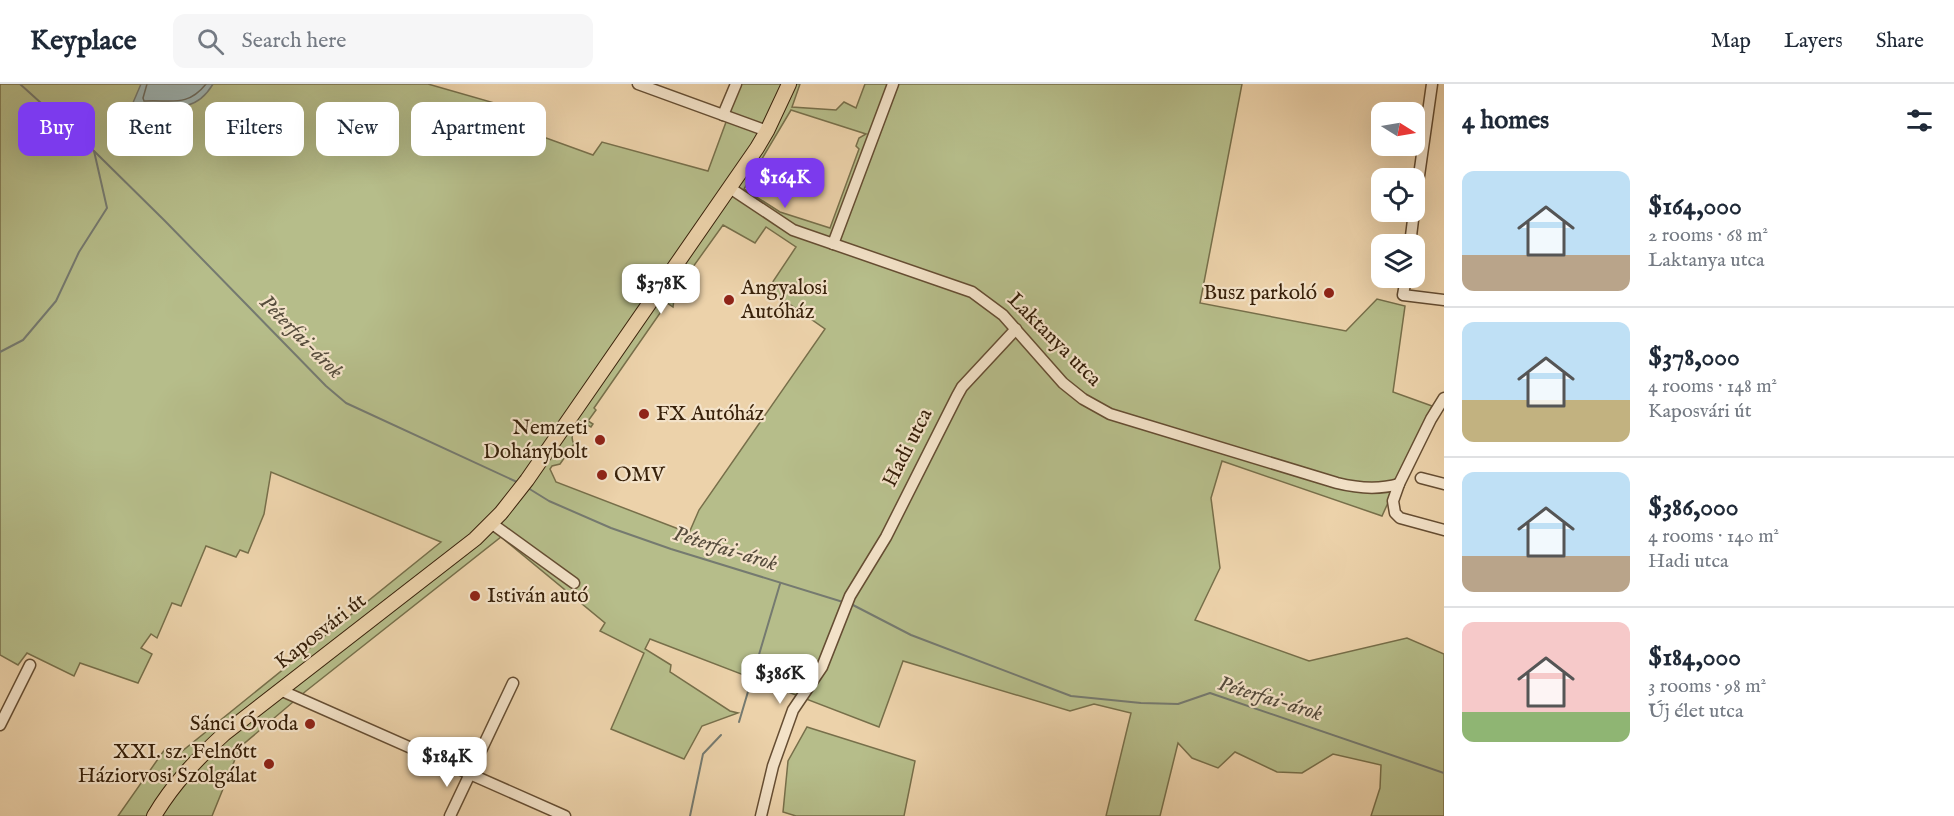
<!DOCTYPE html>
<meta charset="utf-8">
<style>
body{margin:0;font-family:"IM FELL English",serif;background:#f6f6f7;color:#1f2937;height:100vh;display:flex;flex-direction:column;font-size:22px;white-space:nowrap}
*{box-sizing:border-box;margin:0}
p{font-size:20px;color:#747a83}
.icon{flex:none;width:33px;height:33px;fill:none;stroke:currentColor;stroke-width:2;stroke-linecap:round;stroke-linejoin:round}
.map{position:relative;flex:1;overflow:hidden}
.side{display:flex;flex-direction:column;background:#fff;width:510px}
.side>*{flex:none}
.top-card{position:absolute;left:18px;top:18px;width:570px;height:54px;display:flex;gap:12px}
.needle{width:39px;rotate:101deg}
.controls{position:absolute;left:1371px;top:18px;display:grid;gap:12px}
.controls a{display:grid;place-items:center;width:54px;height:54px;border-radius:12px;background:#fff;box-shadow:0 6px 24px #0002;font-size:30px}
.price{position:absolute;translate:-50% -51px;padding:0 14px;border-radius:12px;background:#fff;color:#222;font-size:20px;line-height:39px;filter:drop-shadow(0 2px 3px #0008)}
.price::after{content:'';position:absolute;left:50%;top:36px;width:18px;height:14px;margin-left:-9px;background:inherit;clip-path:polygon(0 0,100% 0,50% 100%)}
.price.on{background:#7c3aed;color:#fff}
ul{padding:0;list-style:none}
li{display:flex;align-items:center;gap:18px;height:150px;padding:0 18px}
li+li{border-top:2px solid #e0e1e3}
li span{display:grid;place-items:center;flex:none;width:168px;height:120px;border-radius:12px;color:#555}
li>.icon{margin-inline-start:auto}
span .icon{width:72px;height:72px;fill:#fffc;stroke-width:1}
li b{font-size:26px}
h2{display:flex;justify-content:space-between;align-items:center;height:72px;padding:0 18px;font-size:26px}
.tag{padding:0 21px;border-radius:12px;background:#fff;box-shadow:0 6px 24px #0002;font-size:21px;line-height:54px}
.tag.on{background:#7c3aed;color:#fff}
header{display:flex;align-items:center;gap:36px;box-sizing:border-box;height:84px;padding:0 30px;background:#fff;border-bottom:2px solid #e0e1e3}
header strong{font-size:28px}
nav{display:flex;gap:33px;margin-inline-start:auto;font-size:21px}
.search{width:420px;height:54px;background:#f6f6f7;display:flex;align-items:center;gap:15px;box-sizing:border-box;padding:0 21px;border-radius:12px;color:#747a83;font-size:22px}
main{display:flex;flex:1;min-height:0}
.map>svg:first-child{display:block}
</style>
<header>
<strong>Keyplace</strong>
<div class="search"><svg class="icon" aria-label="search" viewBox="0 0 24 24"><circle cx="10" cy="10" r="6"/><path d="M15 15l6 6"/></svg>Search here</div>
<nav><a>Map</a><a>Layers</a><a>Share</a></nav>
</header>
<main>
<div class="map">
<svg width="1444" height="732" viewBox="0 0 1444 732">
<rect width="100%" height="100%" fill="#ecd2aa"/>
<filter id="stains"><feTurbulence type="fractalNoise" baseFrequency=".00333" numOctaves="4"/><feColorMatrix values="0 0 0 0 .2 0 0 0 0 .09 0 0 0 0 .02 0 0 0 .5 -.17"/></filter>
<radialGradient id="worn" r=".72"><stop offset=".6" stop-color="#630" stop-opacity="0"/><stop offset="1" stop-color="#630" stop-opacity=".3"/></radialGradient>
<g fill="#b6bd8a" stroke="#776f4a" stroke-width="1.5" fill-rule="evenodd">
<path d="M0 0H428L533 30 535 50 593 71 602 58 708 87 740 0H800L792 23 836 26 844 18 856 24 865 0H1242L1200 219 1346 247 1377 215 1405 222 1393 308 1432 322 1382 432 1222 377 1211 414 1220 484 1195 536 1309 577 1407 554 1444 570V732H1371L1380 704 1381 681 1333 670 1302 689 1277 688 1235 668 1218 684 1192 674 1178 659 1160 732H1106L1131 629 1094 620 1070 627 903 577 879 643 650 555 645 565 671 581 670 588 730 627 738 629 702 642 684 675 611 645 644 569 600 547 605 539 501 453 306 607 240 663 212 732H118L165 665 176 672 441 458 271 388 264 430 248 469 240 466 236 473 206 462 181 522 172 519 157 554 151 550 141 564 152 570 138 599 80 579 74 592 27 569 18 581 0 571ZM791 26 866 50 859 54 856 62 859 65 830 144 780 128 744 105ZM723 141 755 159 766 143 796 163 768 205 825 245 699 426 689 449 556 398 550 385 552 382 560 380 574 360C569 352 575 344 580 337L591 343 593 340 588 337 596 326 594 324 667 219 673 223 675 208Z"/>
<path d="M807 643 915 677 904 732H796L783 728 788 677Z"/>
</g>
<path fill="#9eb5b4" stroke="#757a70" stroke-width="1.5" d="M141 0H213C197 27 176 24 149 22L142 32 133 29 132 21Z"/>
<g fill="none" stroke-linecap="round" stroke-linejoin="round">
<path stroke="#6b6b5f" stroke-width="1.5" d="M147 0 143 14 144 17C170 15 187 24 206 0"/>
<g stroke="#757a70" stroke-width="2">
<path d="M94 67 165 137 326 302 346 319 517 398"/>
<path d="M0 268 23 256 56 217 79 168 107 124 94 67 20 0"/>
<path d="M528 404 549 417 611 444 671 465 843 518"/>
<path d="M851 520 911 551 1071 612 1141 619 1178 620 1210 609 1444 689"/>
<path d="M739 638 780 500"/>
<path d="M690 732 703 670 721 651"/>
</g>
<g stroke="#654d32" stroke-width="13">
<g id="minor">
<path d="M638 0 767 47"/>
<path d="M723 31 736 0"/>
<path d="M730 104 793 146 972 208 1003 231 1063 299 1083 315 1110 330 1337 399C1357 404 1378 406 1399 400"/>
<path d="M1414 127 1432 0"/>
<path d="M833 160 893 0"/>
<path d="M1410 160 1414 128"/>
<path d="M1406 194 1403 211 1444 216"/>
<path d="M1444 314 1431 335 1399 400 1393 417 1395 429 1400 434 1444 446"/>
<path d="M1421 394 1444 400"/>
<path d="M491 439 574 499"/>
<path d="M280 606 565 732"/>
<path d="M0 641 30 581"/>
<path d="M450 732 513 599"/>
<path d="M761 732 773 682 793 626 822 583 850 512 886 453 957 312 962 303 1016 245"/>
</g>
</g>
<g stroke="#38210a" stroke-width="16">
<path id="major" d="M154 732C173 700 197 675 224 650L475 455 501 429 527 396 757 64 767 47 789 0"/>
</g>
<use href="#minor" stroke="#f3e2c8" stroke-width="10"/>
<use href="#major" stroke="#ecd2aa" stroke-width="14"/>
</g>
<g fill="#8f2418" stroke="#f3e2c8" stroke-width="2">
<circle cx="1329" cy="209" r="6"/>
<circle cx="729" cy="216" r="6"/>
<circle cx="644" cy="330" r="6"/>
<circle cx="600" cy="356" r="6"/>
<circle cx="602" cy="391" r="6"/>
<circle cx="475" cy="512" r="6"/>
<circle cx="310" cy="640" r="6"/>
<circle cx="269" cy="680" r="6"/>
</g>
<g text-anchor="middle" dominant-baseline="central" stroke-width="4.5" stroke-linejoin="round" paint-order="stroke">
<g font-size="21" fill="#38210a" stroke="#f3e2c8" text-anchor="start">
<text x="741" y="204">Angyalosi<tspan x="741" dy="24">Autóház</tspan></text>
<text x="1317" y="209" text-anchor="end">Busz parkoló</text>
<text x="656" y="330">FX Autóház</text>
<text x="588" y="344" text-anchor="end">Nemzeti<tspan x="588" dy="24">Dohánybolt</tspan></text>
<text x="614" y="391">OMV</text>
<text x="487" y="512">Istiván autó</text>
<text x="298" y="640" text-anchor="end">Sánci Óvoda</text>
<text x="257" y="668" text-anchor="end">XXI. sz. Felnőtt<tspan x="257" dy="24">Háziorvosi Szolgálat</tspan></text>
</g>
<g font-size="21" fill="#38210a" stroke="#f3e2c8">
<text transform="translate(1054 256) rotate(45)">Laktanya utca</text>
<text transform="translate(908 364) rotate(-63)">Hadi utca</text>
<text transform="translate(321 548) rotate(-38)">Kaposvári út</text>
</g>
<g font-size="22" font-style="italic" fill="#574d3d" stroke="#f3e2c8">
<text transform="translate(301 253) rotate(45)">Péterfai-árok</text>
<text transform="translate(725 465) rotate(17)">Péterfai-árok</text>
<text transform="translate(1270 615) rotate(17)">Péterfai-árok</text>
</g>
</g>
<rect width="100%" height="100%" filter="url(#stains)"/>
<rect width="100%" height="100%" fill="url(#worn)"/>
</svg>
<div class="controls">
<a><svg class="needle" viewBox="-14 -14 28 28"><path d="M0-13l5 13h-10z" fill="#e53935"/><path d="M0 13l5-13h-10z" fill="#747a83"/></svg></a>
<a><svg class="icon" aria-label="locate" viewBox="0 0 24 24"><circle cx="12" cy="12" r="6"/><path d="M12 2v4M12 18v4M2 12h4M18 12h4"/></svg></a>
<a><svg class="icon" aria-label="layers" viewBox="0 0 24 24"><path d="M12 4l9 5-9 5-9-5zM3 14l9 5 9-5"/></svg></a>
</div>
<b class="price on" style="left:785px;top:125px">$164K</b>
<b class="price" style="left:661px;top:231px">$378K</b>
<b class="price" style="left:780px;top:621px">$386K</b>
<b class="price" style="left:447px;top:704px">$184K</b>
<div class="top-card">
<a class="tag on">Buy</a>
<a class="tag">Rent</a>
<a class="tag">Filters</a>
<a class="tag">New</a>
<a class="tag">Apartment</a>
</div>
</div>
<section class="side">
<h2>4 homes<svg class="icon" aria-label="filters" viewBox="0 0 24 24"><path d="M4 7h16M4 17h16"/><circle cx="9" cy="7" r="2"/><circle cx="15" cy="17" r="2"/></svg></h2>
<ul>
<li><span style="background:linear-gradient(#bfe0f5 70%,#b9a48a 0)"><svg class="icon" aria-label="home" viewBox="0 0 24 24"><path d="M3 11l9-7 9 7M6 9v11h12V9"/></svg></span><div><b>$164,000</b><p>2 rooms · 68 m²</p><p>Laktanya utca</p></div></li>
<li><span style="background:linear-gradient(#bfe0f5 65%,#c2b280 0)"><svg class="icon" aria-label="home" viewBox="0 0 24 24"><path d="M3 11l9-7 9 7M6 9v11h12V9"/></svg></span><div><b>$378,000</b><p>4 rooms · 148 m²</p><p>Kaposvári út</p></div></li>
<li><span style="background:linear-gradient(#bfe0f5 70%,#b9a48a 0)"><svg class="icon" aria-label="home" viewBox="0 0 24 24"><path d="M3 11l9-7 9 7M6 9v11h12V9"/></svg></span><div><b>$386,000</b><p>4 rooms · 140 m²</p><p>Hadi utca</p></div></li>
<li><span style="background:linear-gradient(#f6c9c9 75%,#8fb573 0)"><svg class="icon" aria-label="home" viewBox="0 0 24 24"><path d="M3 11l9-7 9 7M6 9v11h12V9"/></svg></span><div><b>$184,000</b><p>3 rooms · 98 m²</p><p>Új élet utca</p></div></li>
</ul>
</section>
</main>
